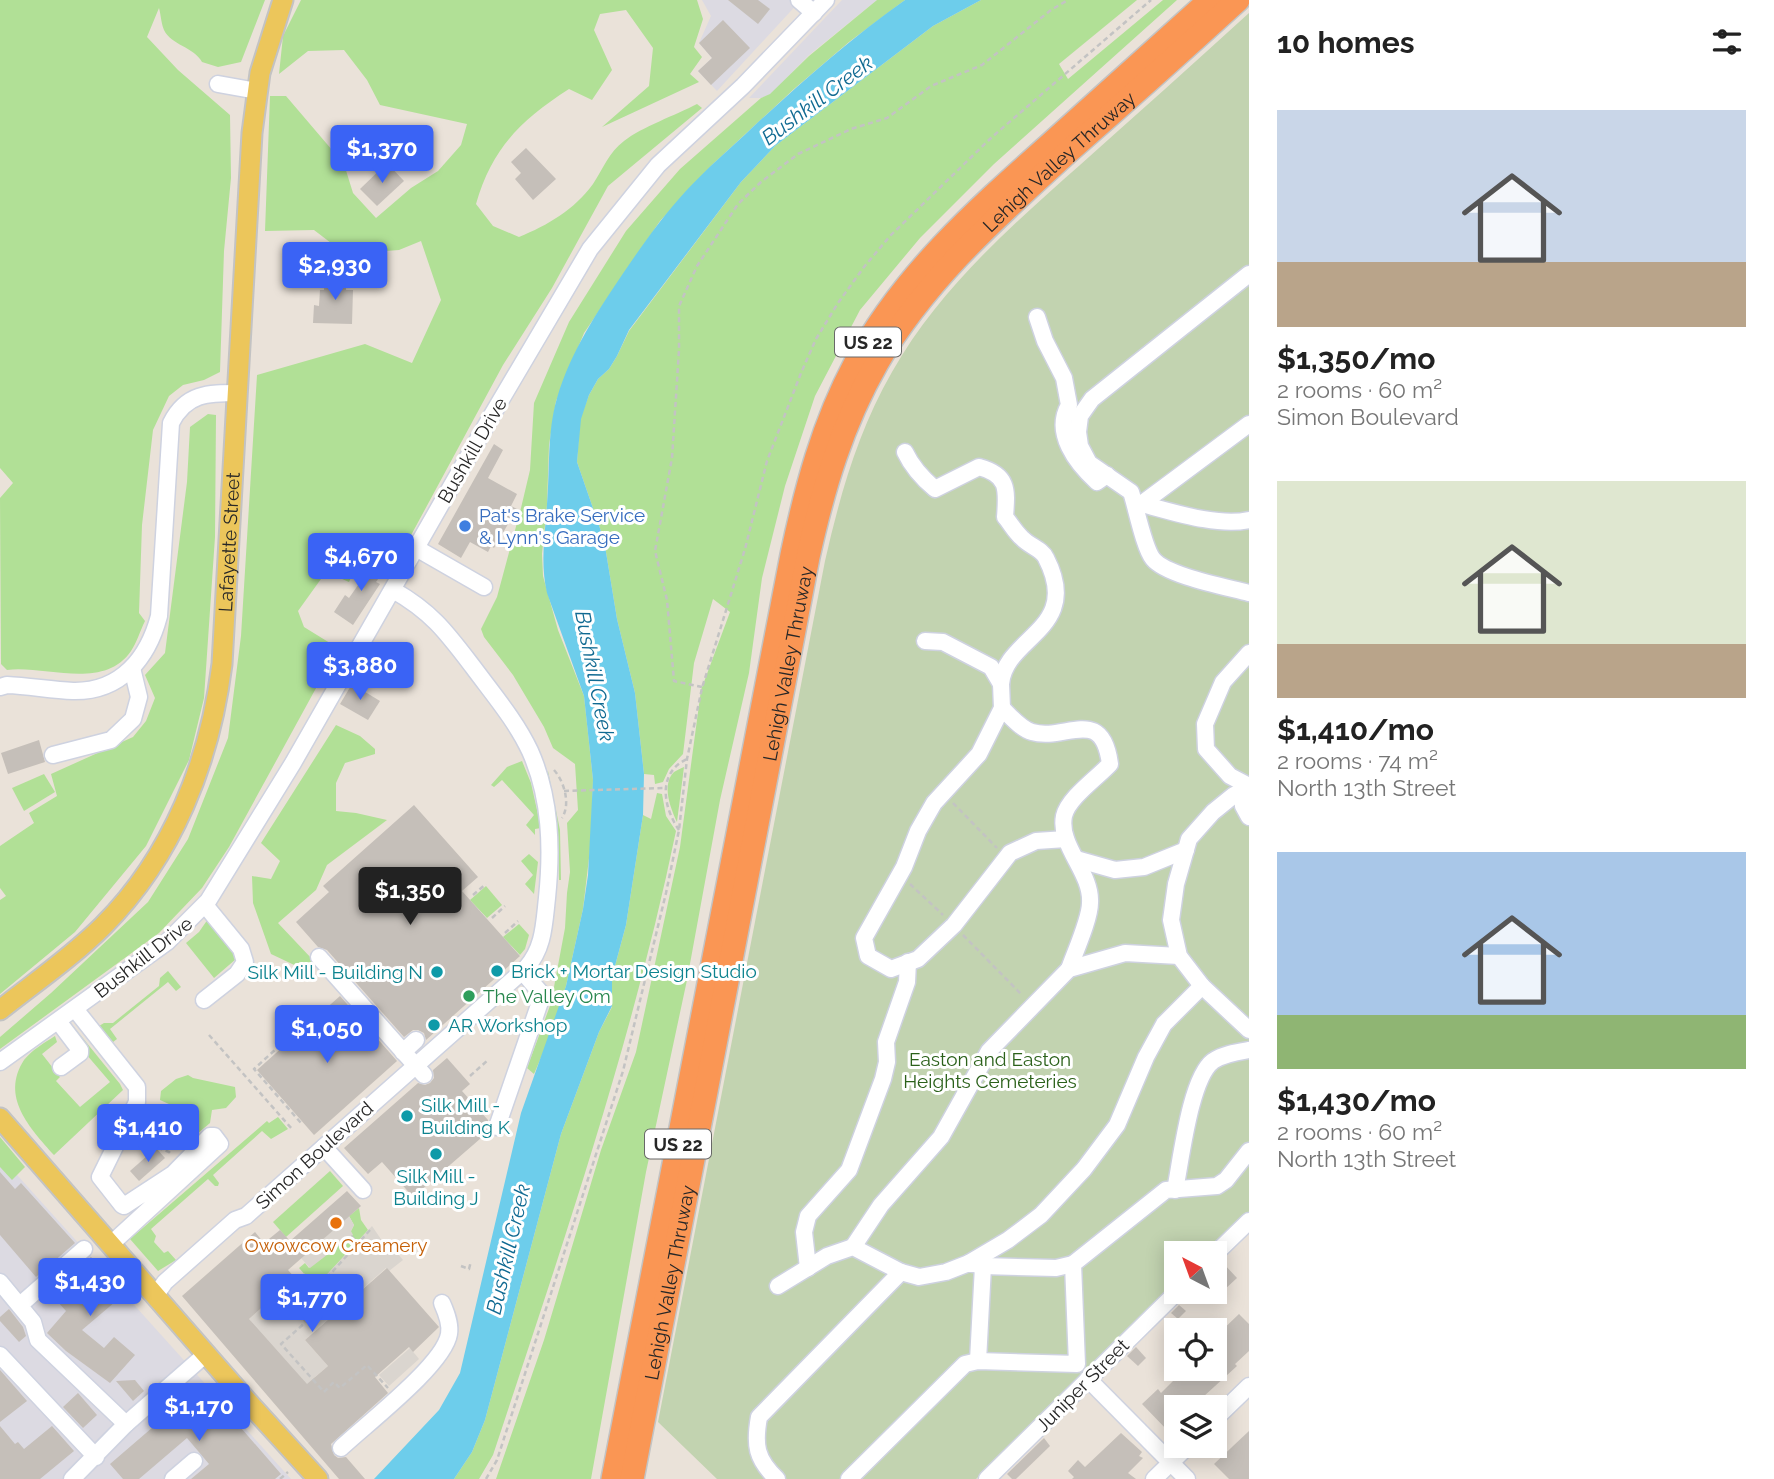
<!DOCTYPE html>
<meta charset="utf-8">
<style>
body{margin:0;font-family:Raleway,sans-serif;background:#f6f6f6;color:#222;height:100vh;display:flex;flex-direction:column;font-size:26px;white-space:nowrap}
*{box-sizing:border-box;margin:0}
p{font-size:23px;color:#767676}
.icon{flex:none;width:38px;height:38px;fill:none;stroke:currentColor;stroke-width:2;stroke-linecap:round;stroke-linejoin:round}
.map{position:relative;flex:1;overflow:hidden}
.panel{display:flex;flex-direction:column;background:#fff;width:525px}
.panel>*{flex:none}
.needle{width:46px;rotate:319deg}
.tools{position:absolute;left:1164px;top:1241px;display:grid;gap:14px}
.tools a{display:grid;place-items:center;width:63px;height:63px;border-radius:0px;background:#fff;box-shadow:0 4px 18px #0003;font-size:35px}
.price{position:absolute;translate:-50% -60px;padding:0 16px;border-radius:7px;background:#3a63f5;color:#fff;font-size:23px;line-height:46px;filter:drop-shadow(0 2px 4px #0008)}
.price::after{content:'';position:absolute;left:50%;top:42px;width:21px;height:16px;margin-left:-10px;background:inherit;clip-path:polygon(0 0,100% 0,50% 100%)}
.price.on{background:#222;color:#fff}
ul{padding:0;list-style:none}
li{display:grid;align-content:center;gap:14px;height:371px;padding:0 28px}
li span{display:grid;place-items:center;height:217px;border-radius:0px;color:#555}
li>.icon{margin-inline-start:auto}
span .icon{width:126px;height:126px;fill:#fffc;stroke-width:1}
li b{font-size:30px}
h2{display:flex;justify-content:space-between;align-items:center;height:84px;padding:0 28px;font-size:30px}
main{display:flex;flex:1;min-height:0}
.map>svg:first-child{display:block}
</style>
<main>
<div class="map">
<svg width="1249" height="1479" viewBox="0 0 1249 1479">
<rect width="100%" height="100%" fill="#eae2d9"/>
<g fill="#dcdae2">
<path d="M702 0H801L717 91 698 71 712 58 699 43 711 16Z"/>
<path d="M842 0H877L809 55 770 95 761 98H749Z"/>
<path d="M0 1156 291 1479H0Z"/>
</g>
<g fill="#b1e096">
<path d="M0 0H265L241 62 218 67 202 62C194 47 171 45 164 30 161 23 161 15 159 8L147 37 178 70 230 115 231 178 224 251 220 372 204 380 183 385 169 396 153 430 142 525 139 613 145 621C140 631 137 642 131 651 104 691 45 665 7 670L1 664 0 498 13 483 0 468Z"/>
<path d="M301 0H697L703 19 694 47 702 57 690 74 699 82 602 127 649 86 653 48 626 10 600 14 594 30 612 70 592 100 569 89C521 120 492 148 476 204L493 226 519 237C548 225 574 210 593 184 603 169 609 152 624 141 642 127 676 115 697 104L702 108 608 186 552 288 503 365 396 563 364 548 349 582 326 572 298 611 304 627 338 648 229 847 202 888 159 933 0 1049V1037L51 993 148 902 188 839 228 738 241 636 257 375 365 344 412 363 441 300 421 241 399 250 373 252 331 243 314 230 265 231 270 96H286L344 164 353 193 376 218 411 188 438 171 461 145 467 124 380 105 367 80 344 50 308 51 279 74 283 36Z"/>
<path d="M877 0H905L849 42 794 89 713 164 660 221 584 333 556 401 549 445 547 505 542 554 543 576 558 630 584 696 593 780 591 841 583 909 566 986 549 1039 534 1074 527 1068 551 1003 565 928 567 893 570 872 567 823 578 810 575 764 553 748 544 727 513 675 484 637 481 629 497 597 521 508 530 470 534 403 569 322 626 231 680 169 761 98 770 94 809 56Z"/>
<path d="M981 0H1137L1059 64 1068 79 1163 0H1177L994 164 920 238 860 310 815 396 785 486 762 578 749 673 720 800 687 980 646 1172 591 1479H496L544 1340 601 1150 636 1052 680 847 701 690 730 612 713 599 694 663 683 754 669 769 663 782 655 784 654 775 644 774 635 693 617 619 604 540 577 462 580 419 589 395 598 379 609 369 617 356 629 331 741 182 775 146 933 26Z"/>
<path d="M208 414 216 415 215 537 204 698 189 760 146 846 75 932 0 994V900L6 896 0 888V846L34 823 29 813 57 796 51 774 133 737 146 721 155 698 145 675 165 653 187 482 190 427Z"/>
<path d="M336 725 360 736 375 749V754L345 763 336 783V811L356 813 387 820 327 865 316 890 278 923 312 959 307 971 271 954 253 903 252 876 271 879 280 861 261 843Z"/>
<path d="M522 761 531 783 541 828 535 829V835L526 825 534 815 502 780 494 787 491 785 507 767Z"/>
<path d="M684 767 677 822C671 809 661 785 674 772 677 770 680 769 684 767Z"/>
<path d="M548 771 560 830 561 880H559L558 830 546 775Z"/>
<path d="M44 774 55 792 24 811 12 788Z"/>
<path d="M657 793 662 794 666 816 676 831C632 1044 561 1249 493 1455L479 1479H454L472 1452 485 1420 561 1134 599 1032 612 1007V977L626 925 643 815 651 819Z"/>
<path d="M529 854 538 862 534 894 525 884 533 875 521 861Z"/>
<path d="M486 886 502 905 487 918 470 900Z"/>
<path d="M208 919 233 949 236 959 214 978 186 943 199 932Z"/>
<path d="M519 924 529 935 525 949 520 955 503 937Z"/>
<path d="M168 971 181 987 176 991 168 982 110 1029 117 1039 113 1042 99 1026 104 1023H113L159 986 160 978Z"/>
<path d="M73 1026 120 1084 123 1090 54 1155C30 1128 0 1097 24 1060 32 1050 44 1043 55 1036L57 1042 42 1054 60 1077 56 1081 80 1107 110 1082 86 1054 88 1052 69 1029Z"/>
<path d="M188 1075 193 1078 235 1087 236 1097 226 1108 212 1110 210 1123 197 1134 184 1126 189 1113 160 1100 161 1091 176 1079Z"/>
<path d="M278 1117 288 1129 271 1139 262 1131 213 1175 219 1183 218 1186H215L208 1179 151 1229 156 1236 154 1242 164 1253 168 1251 176 1260 158 1271 130 1239 267 1121 269 1123Z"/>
<path d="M0 1137 25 1167 12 1180 0 1167Z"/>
<path d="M330 1171 343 1186 286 1237 273 1222Z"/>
<path d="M359 1208 361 1220 368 1230 316 1287 299 1268 305 1263 309 1268 351 1231 354 1225 349 1216Z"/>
</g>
<path fill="#c2d3b0" d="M1249 13V1212L1207 1253H1176V1283L976 1479H717L658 1422 825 561C840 495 858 431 892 372 939 289 1009 228 1080 165 1136 115 1193 64 1249 13Z"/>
<g fill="#dad5cf">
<path d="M349 1216 354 1225 351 1231 353 1235 310 1268 301 1258Z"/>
<path d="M372 1226 389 1251 398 1254 403 1260 389 1271 386 1268 305 1340 328 1366 315 1377 311 1418 249 1319 279 1292 284 1298 297 1286 293 1281 304 1273 316 1286Z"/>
<path d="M410 1348 419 1359 389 1386 379 1375Z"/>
</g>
<path fill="#6dcdeb" d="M905 0H981L933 26 775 146 741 182 629 330 617 356 609 369 598 379 589 395 581 419 577 462 604 540 617 619 635 693 644 774 643 815 626 925 612 977V1006L599 1032 561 1134 485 1420 472 1452 454 1479H374L439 1410 460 1373 521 1113 566 986 583 909 588 875 593 780 584 696 547 593C540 562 545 535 547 504 550 469 547 432 557 398 571 351 597 312 624 272 643 244 662 217 685 192 707 168 731 148 754 126 803 81 851 38 905 0Z"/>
<g fill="#c5bfb9">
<path d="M728 0H758L770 9 758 24Z"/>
<path d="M723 20 750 48 711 85 698 71 712 58 699 43Z"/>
<path d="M526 148 556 179 533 200 515 179 521 173 511 162Z"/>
<path d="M387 163 404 181 377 206 360 189Z"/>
<path d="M325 274 346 275V290H353L352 324 313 323 314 305 319 306 320 290H324Z"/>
<path d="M494 444 503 450 488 478 517 494 511 506 517 509 494 548 491 546 488 552 470 542 461 558 438 544Z"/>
<path d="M369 558 385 569 376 582 380 584 353 625 334 612 345 595 349 598 363 578 358 575Z"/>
<path d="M352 684 380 701 368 720 340 704Z"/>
<path d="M39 740 45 762 8 774 1 753Z"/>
<path d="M414 805 478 877 462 891 520 956 426 1040 424 1033 418 1030H413L404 1037 327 950 318 947 296 922 329 892 323 886Z"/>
<path d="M340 996 397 1061 314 1135 257 1070Z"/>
<path d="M447 1058 470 1084 462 1091 488 1120V1132L413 1197 382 1162 368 1174 344 1148 418 1083 425 1085 430 1083 434 1078 433 1070Z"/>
<path d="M183 1104 184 1116 173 1117 175 1144 158 1146 155 1107Z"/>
<path d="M156 1148 165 1158 139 1181 130 1171Z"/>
<path d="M0 1172 15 1189 21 1183 75 1243 36 1277 0 1235Z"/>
<path d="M347 1191 361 1206 288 1270 296 1279 293 1281 297 1286 284 1298 279 1292 249 1319 307 1384 328 1366 305 1340 387 1268 439 1327 413 1352 409 1347 375 1377 388 1393 331 1444 334 1455 338 1458 346 1457 365 1479H339L182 1296 255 1232 264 1243 280 1230 290 1241Z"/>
<path d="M91 1257 105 1273 111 1268 129 1290 82 1330 104 1348 114 1337 135 1355 110 1383 66 1351 47 1333 66 1311 50 1293Z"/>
<path d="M1223 1263 1237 1278 1224 1290 1222 1288 1214 1296V1271Z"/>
<path d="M1179 1305 1186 1311 1178 1319 1171 1313Z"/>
<path d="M9 1309 23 1327 26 1336 19 1342 0 1321V1317Z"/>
<path d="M1239 1314 1249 1324V1351L1235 1364 1237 1366 1192 1407H1176V1425L1169 1432 1142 1404 1158 1389 1161 1393 1177 1377 1174 1374 1180 1368H1214V1338Z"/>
<path d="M1136 1347 1146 1358 1138 1366 1127 1356Z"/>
<path d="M0 1370 27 1401 0 1422Z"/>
<path d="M135 1380 144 1391 133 1401 116 1381Z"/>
<path d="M203 1384 281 1474 275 1479H191L209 1464 187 1438 139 1479H123L110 1464Z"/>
<path d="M78 1393 97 1415 83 1428 63 1407Z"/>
<path d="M0 1426 15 1444 18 1442 24 1449 52 1426 74 1451 40 1479H0Z"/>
<path d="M1249 1431V1479H1229L1214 1464Z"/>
<path d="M1121 1433 1142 1452 1139 1456 1143 1458 1128 1473 1136 1479H1072L1074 1477 1068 1471 1078 1460 1085 1467Z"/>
<path d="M1044 1438 1050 1446 1016 1479H1012L1007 1474Z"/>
</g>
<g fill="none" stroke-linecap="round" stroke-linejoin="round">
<g stroke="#ced2e0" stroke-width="19">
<g id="minor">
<path d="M799 0 814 13"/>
<path d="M218 84 257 91"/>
<path d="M1249 274 1092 399 1080 416 1078 432 1080 446 1089 463 1131 492C1136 507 1144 548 1153 559 1167 576 1227 587 1249 593"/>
<path d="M1037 317 1045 341 1064 378 1069 405C1053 433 1076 463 1097 482L1107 475"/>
<path d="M905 452C912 467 922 478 935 489L979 467C1009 475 1007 490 1005 517 1011 524 1015 532 1022 538 1029 546 1042 549 1046 558 1083 630 1005 636 1001 684"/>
<path d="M1142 504C1173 512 1218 527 1249 520"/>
<path d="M1136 508 1249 424"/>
<path d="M416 548 484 587"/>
<path d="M925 641 943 642 991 667 1001 684 1002 708 979 754 934 803 918 831 904 867 864 938 868 956 891 969 918 959 954 925 1010 853 1036 841 1066 839"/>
<path d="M1249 653 1223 682 1205 724 1206 749 1230 776 1249 786"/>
<path d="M0 687 7 685C29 686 51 690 73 691 121 692 148 658 159 616L171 423C186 393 208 393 238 393"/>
<path d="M1002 708C1010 716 1021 729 1032 732 1065 742 1102 704 1110 764 1097 778 1068 798 1064 816 1058 846 1092 872 1090 903 1090 919 1075 952 1069 969"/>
<path d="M53 755 111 740 133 719 139 697 132 668"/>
<path d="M1249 787 1234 795 1213 812 1189 839 1176 884 1171 920 1179 956 1202 986 1249 1030"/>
<path d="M1241 791 1243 806 1249 817"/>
<path d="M1076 859 1115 870 1144 867 1186 850"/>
<path d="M319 957 424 1075"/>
<path d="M204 1000 237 974 245 962 241 949 205 905"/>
<path d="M75 1009 137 1087V1102L100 1177 122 1205 124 1206 173 1174 210 1136H214L220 1144 110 1245"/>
<path d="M58 1021 80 1050V1053L61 1067"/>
<path d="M403 1052 416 1040"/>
<path d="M0 1062 167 942 208 901 293 763 492 415 590 249 658 165 743 86 826 0"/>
<path d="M497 1127 540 1002V992L522 971"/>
<path d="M324 1147 363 1190"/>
<path d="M1175 1190C1181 1161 1190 1078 1213 1061 1223 1054 1237 1052 1249 1050"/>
<path d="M853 1247 881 1205 941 1137 989 1051 1069 969 1125 953 1179 956"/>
<path d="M1214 1255 1249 1221"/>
<path d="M969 1263 1008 1240 1041 1215 1084 1169 1117 1125 1146 1057 1164 1024 1202 986"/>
<path d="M808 1268 804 1232 808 1216 849 1170 883 1079 887 1062 886 1042 907 982 908 962"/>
<path d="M0 1282 33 1322 38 1340 126 1424"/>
<path d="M778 1286 827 1256 853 1247 901 1272 919 1277 946 1272 969 1263 983 1266 1056 1268 1073 1264"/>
<path d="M155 1296 165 1282 235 1220 246 1216 526 968C544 948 544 924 547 898 552 849 551 798 530 751 516 721 493 694 473 667 447 633 432 612 393 590"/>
<path d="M20 1305 84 1249"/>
<path d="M0 1355 96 1457"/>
<path d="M978 1361 983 1266"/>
<path d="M1088 1379 1187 1479"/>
<path d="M1214 1420 1249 1386"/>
<path d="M341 1448C365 1425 444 1365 449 1334 451 1324 446 1312 442 1303"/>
<path d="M72 1479 126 1424 206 1354"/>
<path d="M173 1479 194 1461"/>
<path d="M777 1479C756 1459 754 1445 759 1417L901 1272"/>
<path d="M849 1479 965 1364 978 1361 1077 1364 1073 1264 1166 1190 1217 1186 1226 1180 1249 1151"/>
<path d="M987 1479 1177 1292"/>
<path d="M1154 1479 1188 1446"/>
</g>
</g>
<g stroke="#c3c3c3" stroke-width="23">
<g id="major">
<path id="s1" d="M0 1010C34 983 72 957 103 926 173 856 210 761 222 664L252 133 260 73 283 0"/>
<path d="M0 1118 248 1402 318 1479"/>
</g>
</g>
<g stroke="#c3c3c3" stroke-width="26">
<g id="highway">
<path d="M613 1479 792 555C806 488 823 424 855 364 902 276 975 211 1048 146 1102 97 1156 49 1210 0"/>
<path id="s2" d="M632 1479 808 557C823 489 842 424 877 363 926 279 997 217 1068 152 1125 102 1182 51 1238 0"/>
</g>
</g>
<g stroke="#c3c3c3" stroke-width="2.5" stroke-dasharray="5 3.5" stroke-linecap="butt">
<path d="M702 687 674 681 667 600 655 551 672 458 679 350V306L697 266 738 204 761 182 798 154 851 129 887 118 931 86 982 65 1051 10 1068 0"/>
<path d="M554 770C564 781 571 804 562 818"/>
<path d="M564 791 665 788"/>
<path d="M953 803 997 848"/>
<path d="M679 830C663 807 657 773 687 759"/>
<path d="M910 884 943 915"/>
<path d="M473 895 486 884"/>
<path d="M492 918 505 906"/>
<path d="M505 933 518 921"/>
<path d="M963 935 1022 995"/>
<path d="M209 1035 292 1129"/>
<path d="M287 1039 254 1069 301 1123"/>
<path d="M470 1076 488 1060"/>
<path d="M134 1138 169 1152 172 1155"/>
<path d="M370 1230 297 1311 306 1322 281 1344 324 1392 334 1382 340 1388 367 1365 388 1388"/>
<path d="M351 1236 358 1243"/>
<path d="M461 1266 469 1269 471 1261"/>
<path d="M280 1479 288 1472"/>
<path d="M486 1479 497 1460 623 1071 666 893 679 830 687 759 702 688 745 549 767 461 801 373 816 339 838 303 864 267 890 236 992 137 1151 0"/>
</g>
<use href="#minor" stroke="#fff" stroke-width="16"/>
<use href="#major" stroke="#ecc65b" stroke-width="19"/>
<use href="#highway" stroke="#fa9654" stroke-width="23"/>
</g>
<circle fill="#3f7fe0" stroke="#fff" stroke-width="2.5" cx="465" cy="526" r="7"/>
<g fill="#0f9aa8" stroke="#fff" stroke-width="2.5">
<circle cx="497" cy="971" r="7"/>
<circle cx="437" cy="972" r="7"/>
<circle cx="434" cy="1025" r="7"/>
<circle cx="407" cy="1116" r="7"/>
<circle cx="436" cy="1154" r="7"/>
</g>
<circle fill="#2e9e5b" stroke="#fff" stroke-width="2.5" cx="469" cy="996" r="7"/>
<circle fill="#e8710a" stroke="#fff" stroke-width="2.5" cx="336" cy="1223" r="7"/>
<g text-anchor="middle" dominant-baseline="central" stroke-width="6" stroke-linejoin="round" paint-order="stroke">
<g fill="#fff" stroke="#686868" stroke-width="2">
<rect x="835" y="327.5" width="66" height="29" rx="5"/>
<rect x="645" y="1129.5" width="66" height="29" rx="5"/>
</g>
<g font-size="18" font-weight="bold" fill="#272727">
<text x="868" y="342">US 22</text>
<text x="678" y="1144">US 22</text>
</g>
<g font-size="19" fill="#272727" stroke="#fff">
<text stroke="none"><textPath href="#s2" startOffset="1418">Lehigh Valley Thruway</textPath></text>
<text transform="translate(472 450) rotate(-60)">Bushkill Drive</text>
<text stroke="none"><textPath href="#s1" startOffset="548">Lafayette Street</textPath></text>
<text stroke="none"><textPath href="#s2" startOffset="830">Lehigh Valley Thruway</textPath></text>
<text transform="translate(143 957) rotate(-38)">Bushkill Drive</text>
<text transform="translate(314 1155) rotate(-42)">Simon Boulevard</text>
<text stroke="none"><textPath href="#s2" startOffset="200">Lehigh Valley Thruway</textPath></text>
<text transform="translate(1082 1385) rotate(-45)">Juniper Street</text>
</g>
<g font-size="19" fill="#366cbe" stroke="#fff" text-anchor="start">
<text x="479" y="515">Pat's Brake Service<tspan x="479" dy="22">&amp; Lynn's Garage</tspan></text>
</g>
<g font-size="19" fill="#0d838f" stroke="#fff" text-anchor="start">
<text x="511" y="971">Brick + Mortar Design Studio</text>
<text x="423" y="972" text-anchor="end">Silk Mill - Building N</text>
<text x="448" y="1025">AR Workshop</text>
<text x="421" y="1105">Silk Mill -<tspan x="421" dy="22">Building K</tspan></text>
<text x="436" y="1176" text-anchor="middle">Silk Mill -<tspan x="436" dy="22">Building J</tspan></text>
</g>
<g font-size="19" fill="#27864d" stroke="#fff" text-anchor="start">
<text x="483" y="996">The Valley Om</text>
</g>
<g font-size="19" fill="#2b611a" stroke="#fff">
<text x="990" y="1059">Easton and Easton<tspan x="990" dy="22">Heights Cemeteries</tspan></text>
</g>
<g font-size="19" fill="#c56008" stroke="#fff">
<text x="336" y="1245">Owowcow Creamery</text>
</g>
<g font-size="21" font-style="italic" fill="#106a92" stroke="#fff">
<text transform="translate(817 100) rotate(-37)">Bushkill Creek</text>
<text transform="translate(595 676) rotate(79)">Bushkill Creek</text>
<text transform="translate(508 1249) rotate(-77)">Bushkill Creek</text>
</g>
</g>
</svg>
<div class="tools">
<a><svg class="needle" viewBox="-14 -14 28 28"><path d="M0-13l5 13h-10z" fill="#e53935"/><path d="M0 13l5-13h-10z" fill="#767676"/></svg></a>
<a><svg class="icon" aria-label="locate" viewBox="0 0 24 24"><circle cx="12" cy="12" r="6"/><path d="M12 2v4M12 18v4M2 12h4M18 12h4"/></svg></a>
<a><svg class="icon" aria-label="layers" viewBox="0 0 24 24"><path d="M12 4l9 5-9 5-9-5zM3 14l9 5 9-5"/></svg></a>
</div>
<b class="price" style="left:382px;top:185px">$1,370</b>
<b class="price" style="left:335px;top:302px">$2,930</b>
<b class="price" style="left:361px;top:593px">$4,670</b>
<b class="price" style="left:360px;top:702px">$3,880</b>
<b class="price on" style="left:410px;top:927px">$1,350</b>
<b class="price" style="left:327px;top:1065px">$1,050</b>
<b class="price" style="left:148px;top:1164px">$1,410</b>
<b class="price" style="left:90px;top:1318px">$1,430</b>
<b class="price" style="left:312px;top:1334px">$1,770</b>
<b class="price" style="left:199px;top:1443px">$1,170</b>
</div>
<section class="panel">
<h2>10 homes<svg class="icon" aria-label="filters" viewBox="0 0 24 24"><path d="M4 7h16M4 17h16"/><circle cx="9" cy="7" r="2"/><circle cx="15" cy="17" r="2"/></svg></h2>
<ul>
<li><span style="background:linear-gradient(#c9d6e8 70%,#b9a48a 0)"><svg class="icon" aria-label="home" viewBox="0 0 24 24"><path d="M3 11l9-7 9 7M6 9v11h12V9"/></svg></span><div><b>$1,350/mo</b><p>2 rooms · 60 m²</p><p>Simon Boulevard</p></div></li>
<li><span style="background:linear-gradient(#dfe7d0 75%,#b9a48a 0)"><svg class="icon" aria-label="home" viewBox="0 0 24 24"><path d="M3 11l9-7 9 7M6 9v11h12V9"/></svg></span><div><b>$1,410/mo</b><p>2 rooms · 74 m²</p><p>North 13th Street</p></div></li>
<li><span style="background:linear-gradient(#a9c7e8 75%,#8fb573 0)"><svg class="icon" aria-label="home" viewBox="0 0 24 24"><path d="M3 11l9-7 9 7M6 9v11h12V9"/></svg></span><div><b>$1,430/mo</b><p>2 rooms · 60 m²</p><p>North 13th Street</p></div></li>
</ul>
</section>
</main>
